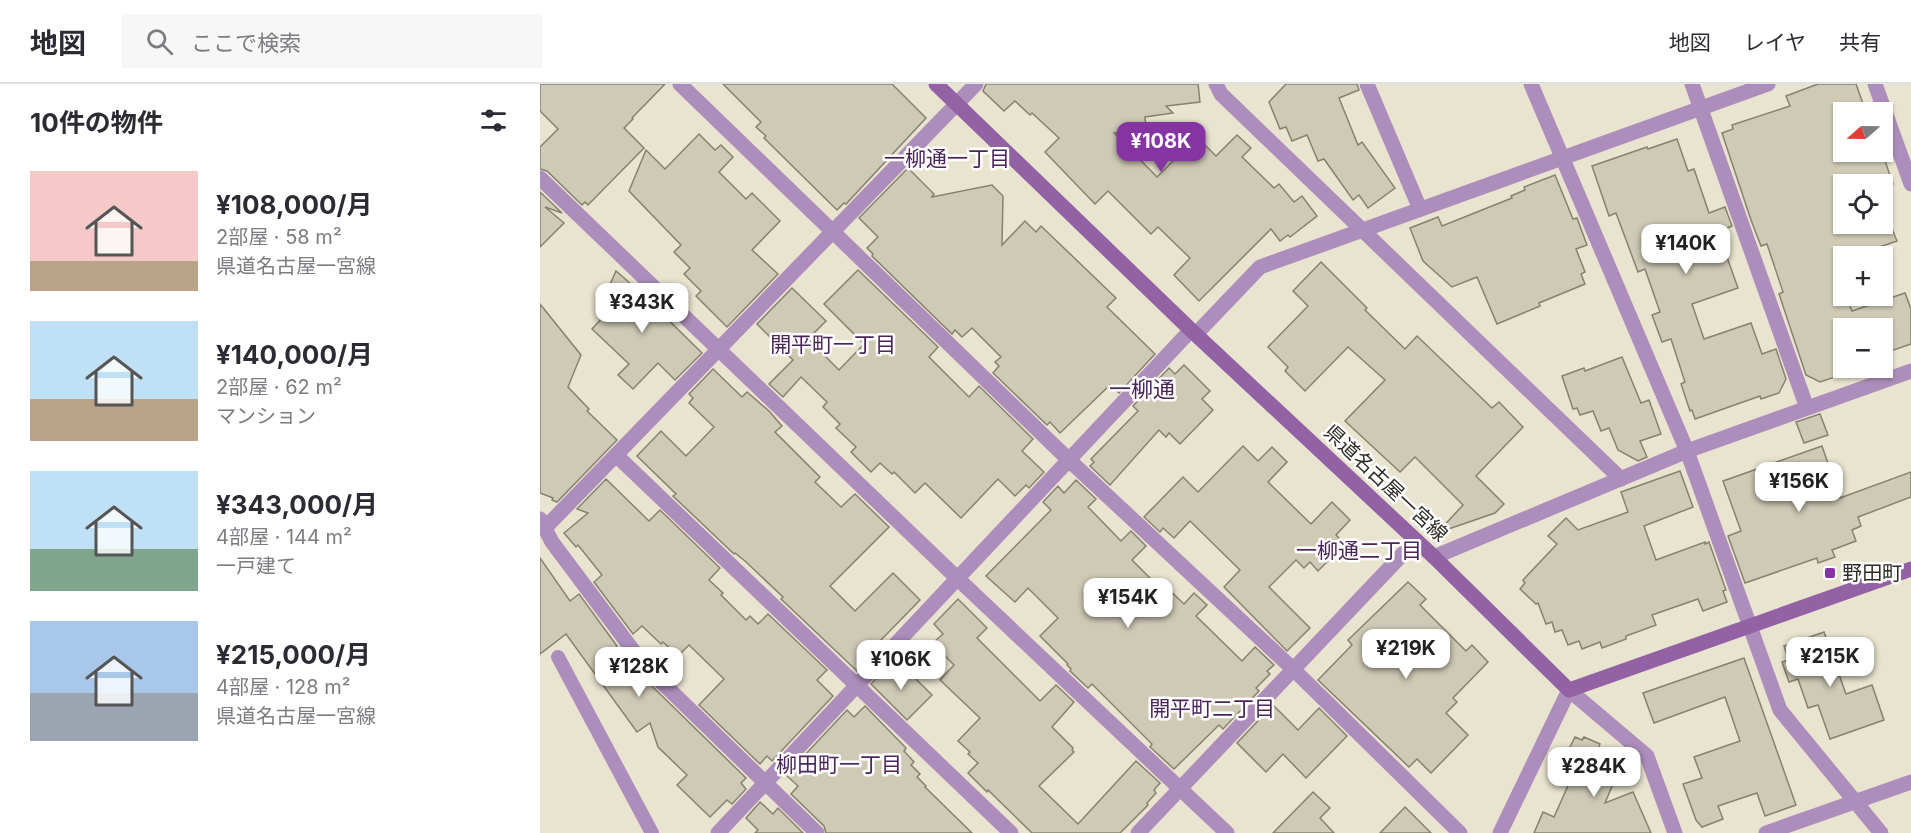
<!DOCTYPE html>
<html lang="ja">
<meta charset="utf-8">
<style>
body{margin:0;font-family:Inter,"Noto Sans JP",sans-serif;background:#f7f7f7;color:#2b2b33;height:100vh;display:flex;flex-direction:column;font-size:22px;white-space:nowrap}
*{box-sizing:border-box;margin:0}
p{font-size:20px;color:#7c7c81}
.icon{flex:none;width:33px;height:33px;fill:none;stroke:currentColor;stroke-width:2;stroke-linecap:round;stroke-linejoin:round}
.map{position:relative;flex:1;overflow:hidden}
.panel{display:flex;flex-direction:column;background:#fff;width:540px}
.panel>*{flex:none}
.needle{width:39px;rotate:250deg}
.tools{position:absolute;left:1293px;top:18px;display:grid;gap:12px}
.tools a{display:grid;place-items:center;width:60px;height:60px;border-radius:0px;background:#fff;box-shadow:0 2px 4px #0004;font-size:30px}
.price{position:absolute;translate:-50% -51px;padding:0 14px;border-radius:12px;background:#fff;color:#222;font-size:20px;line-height:39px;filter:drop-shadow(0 2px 3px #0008)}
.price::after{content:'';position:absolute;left:50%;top:36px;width:18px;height:14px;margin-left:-9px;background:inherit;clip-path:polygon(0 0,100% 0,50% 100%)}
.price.on{background:#8634a3;color:#fff}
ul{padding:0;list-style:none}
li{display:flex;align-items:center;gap:18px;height:150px;padding:0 30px}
li span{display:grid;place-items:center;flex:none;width:168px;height:120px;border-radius:0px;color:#555}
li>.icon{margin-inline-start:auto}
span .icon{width:72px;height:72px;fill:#fffc;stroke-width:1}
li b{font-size:26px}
h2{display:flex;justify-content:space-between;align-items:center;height:72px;padding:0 30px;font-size:26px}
header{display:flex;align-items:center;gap:36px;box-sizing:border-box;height:84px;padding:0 30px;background:#fff;border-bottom:2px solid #e1e1e2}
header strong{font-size:28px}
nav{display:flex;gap:33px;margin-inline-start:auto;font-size:21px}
.search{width:420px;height:54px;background:#f7f7f7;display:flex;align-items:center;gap:15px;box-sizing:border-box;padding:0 21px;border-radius:0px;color:#7c7c81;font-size:22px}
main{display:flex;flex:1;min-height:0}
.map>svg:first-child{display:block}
</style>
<header>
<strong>地図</strong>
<div class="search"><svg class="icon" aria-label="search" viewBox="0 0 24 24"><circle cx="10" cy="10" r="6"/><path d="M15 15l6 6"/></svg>ここで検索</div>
<nav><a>地図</a><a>レイヤ</a><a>共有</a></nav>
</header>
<main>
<section class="panel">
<h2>10件の物件<svg class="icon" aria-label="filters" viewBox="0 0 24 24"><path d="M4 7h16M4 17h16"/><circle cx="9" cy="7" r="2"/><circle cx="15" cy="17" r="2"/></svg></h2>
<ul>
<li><span style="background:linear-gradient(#f6c9c9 75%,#b9a48a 0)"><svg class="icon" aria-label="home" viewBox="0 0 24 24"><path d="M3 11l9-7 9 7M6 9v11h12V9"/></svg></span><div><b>¥108,000/月</b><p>2部屋 · 58 m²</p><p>県道名古屋一宮線</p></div></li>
<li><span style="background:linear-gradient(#bfe0f5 65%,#b9a48a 0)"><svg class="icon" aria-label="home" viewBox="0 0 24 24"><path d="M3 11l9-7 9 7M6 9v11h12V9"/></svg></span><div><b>¥140,000/月</b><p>2部屋 · 62 m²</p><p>マンション</p></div></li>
<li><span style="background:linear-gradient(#bfe0f5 65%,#7fa58c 0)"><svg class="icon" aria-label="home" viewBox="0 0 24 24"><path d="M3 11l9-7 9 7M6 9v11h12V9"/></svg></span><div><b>¥343,000/月</b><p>4部屋 · 144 m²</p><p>一戸建て</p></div></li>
<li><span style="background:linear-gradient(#a9c7e8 60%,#9aa5b1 0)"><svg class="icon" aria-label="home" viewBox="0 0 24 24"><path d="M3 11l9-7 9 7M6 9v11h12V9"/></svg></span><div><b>¥215,000/月</b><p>4部屋 · 128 m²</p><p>県道名古屋一宮線</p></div></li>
</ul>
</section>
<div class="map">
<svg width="1371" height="749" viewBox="0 0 1371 749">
<rect width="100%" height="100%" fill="#e9e4d0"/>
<g fill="#cfcab6" stroke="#878270" stroke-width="1.5">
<path d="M0 0H125L92 34 93 35 84 44 104 64 48 121 45 118 42 121 7 87 0 85V63L18 45 0 27Z"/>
<path d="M183 0H352L386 34 306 120 304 119 297 126 224 54 226 52 216 43 221 38Z"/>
<path d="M446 0H658L660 18 626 22 633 29 605 33 606 45 574 49 617 93 657 53 676 72 697 51 711 64 702 73 734 104 739 100 754 118 762 112 777 132 750 153 748 151 740 157 731 145 659 217 634 191 650 174 618 143 611 150 568 107 555 120 505 68 519 54 492 29 490 31 475 17 464 27 443 7Z"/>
<path d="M746 0H817L819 6 799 14 818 61 822 58 855 104 828 124 819 111 813 116 784 75 778 77 767 51 752 57 746 43 740 45 729 18Z"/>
<path d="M1278 0H1316L1326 28H1304V68H1342L1353 100H1304V140H1350L1357 157 1313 172H1304V190L1299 192 1304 203V212H1306L1312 227 1365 209 1371 225V260L1342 270V244H1304V290L1280 298 1266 291 1239 210 1243 208 1227 160 1221 162 1211 136 1182 49 1193 45 1192 41 1250 22 1246 12Z"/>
<path d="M159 50 175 66 181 61 193 73 179 88 206 115 212 109 240 137 212 166 238 190 187 243 156 212 161 207 144 190 150 184 134 168 141 161 89 107 106 66 125 85Z"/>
<path d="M1137 55 1148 87 1154 85 1169 129 1185 123 1192 142 1178 148 1198 204 1152 220 1164 255 1211 239 1222 270 1236 265 1246 295 1239 309 1221 315 1220 312 1155 335 1152 326 1150 327 1141 300 1145 298 1131 255 1122 258 1112 231 1120 228 1105 185 1098 188 1076 129 1069 132 1052 82 1107 63 1108 65Z"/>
<path d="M368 84 394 110 392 113 452 101 463 112 462 161 485 137 496 148 501 142 576 214 567 223 615 270 579 309 570 301 520 349 510 338 507 341 453 289 459 282 455 278 461 273 432 244 422 253 415 246 412 250 332 172 333 170 327 164 338 153 319 134Z"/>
<path d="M1015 91 1033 135 1037 134 1047 161 1036 165 1045 188 1041 190 1045 200 999 219 1000 222 957 240 937 193 912 203 883 177 870 144 898 133 902 142 972 114 971 112 985 106 984 103Z"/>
<path d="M0 108 22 129 5 123 24 139 0 163Z"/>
<path d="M781 178 827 224 825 226 865 265 877 252 952 324 959 318 983 343 936 392 964 420 955 429 897 449 923 421 875 373 860 388 805 337 845 296 808 263 765 307 745 287 748 283 728 263 768 222 753 207Z"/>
<path d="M318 186 398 263 389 273 429 313 439 302 493 355 482 367 504 388 489 404 486 401 475 412 458 395 421 434 385 399 375 409 354 388 352 390 340 379 331 388 311 368 316 363 296 344 300 340 283 323 287 318 261 293 243 313 229 300 253 276 217 240 252 204 286 237 268 255 299 286 324 260 284 220Z"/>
<path d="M76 187 113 219 112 220 162 269 135 296 118 279 93 305 78 291 89 280 52 245 65 231 61 227 69 218 64 214Z"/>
<path d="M0 220 41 271 28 303 49 325 47 327 77 356 17 418 12 416 13 414 0 409Z"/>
<path d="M1082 273 1101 319 1109 316 1121 350 1100 357 1107 373 1098 377 1078 366 1069 344 1061 347 1053 327 1040 331 1037 324 1033 325 1022 292 1044 284 1045 287Z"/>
<path d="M644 281 670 307 662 315 673 326 640 360 629 349 626 353 619 346 570 401 550 382 554 378 551 375 598 327 593 322 629 284 635 290Z"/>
<path d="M173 285 202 313 207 308 229 327 242 342 235 348 280 393 275 398 301 423 315 410 349 443 290 502 315 527 353 489 380 516 341 556 343 557 337 563 338 565 317 587 241 515 243 513 205 477 195 469 194 470 133 412 136 410 97 372 121 347 146 372 174 343 149 319 153 314 149 310Z"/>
<path d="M1280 330 1288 351 1264 359 1256 338Z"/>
<path d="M703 362 718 377 732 363 747 378 728 398 771 440 792 418 810 436 796 451 805 460 778 487 770 478 764 484 756 476 729 503 770 544 747 567 684 503 700 486 650 437 634 454 623 444 620 448 604 433 643 393 658 408Z"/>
<path d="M1282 362 1300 414 1371 388V413L1318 433 1321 442 1312 446 1316 457 1292 466 1295 473 1278 479 1277 474 1205 499 1188 452 1201 447 1183 397Z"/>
<path d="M1140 387 1153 423 1104 442 1116 476 1165 458V460L1169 458 1186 506 1183 507 1187 518 1163 527 1158 515 1112 531 1116 541 1086 552V555L1062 564 1060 558 1042 565 1039 557 1028 561 1022 546 1015 548 1012 538 1006 540 998 519 996 520 980 505 985 499 983 496 1017 460 1008 452 1026 434 1038 446 1088 428 1081 408Z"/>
<path d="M66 395 109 437 120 426 180 484 169 496 183 509 181 511 206 536 210 532 218 540 228 530 287 586 277 596 293 612 232 677 227 672 220 680 159 621 184 595 149 561 138 572 123 558 121 560 102 542 93 550 54 498 62 491 38 461 36 463 24 449 48 429 37 425Z"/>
<path d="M536 396 556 415 548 423 581 457 591 447 606 462 592 476 620 504 624 501 644 520 654 509 667 521 656 532 702 577 715 563 734 581 727 587 730 590 716 604 719 607 683 645 679 641 634 685 610 663 612 660 552 600 548 604 530 587 531 585 527 581 528 580 500 552 518 534 488 504 475 518 446 492 511 426 503 418 518 402 524 409Z"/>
<path d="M0 474 30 517 39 510 77 562 74 565 206 694 201 699 206 705 192 720 187 716 170 733 137 701 147 691 118 663 110 639 97 648 26 550 0 570Z"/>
<path d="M868 498 886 515 880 521 926 567 932 561 948 578 913 614 917 618 906 629 928 651 891 689 877 675 869 683 778 596 812 561 808 556Z"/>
<path d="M418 515 447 544 437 554 500 617 516 601 534 618 512 643 533 664 532 666 534 668 499 702 538 740 596 677 620 699 614 706 616 709 607 719 608 721 580 749H492L448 706 447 708 428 689 438 679 428 670 430 668 418 657 440 634 400 596 414 581 399 566 401 563 395 557 403 550 394 540Z"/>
<path d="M1284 548 1306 610 1332 601 1344 636 1290 655 1278 621 1268 624 1258 595 1249 598 1242 578 1249 576 1244 562Z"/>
<path d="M1204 574 1256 721 1225 732 1217 709 1178 722 1183 735 1162 743 1156 736 1143 700 1162 694 1154 673 1200 657 1185 613 1114 639 1103 609Z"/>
<path d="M352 578 364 591 368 587 392 611 367 636 331 600Z"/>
<path d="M733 621 758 646 779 624 807 652 766 694 743 670 726 688 697 659Z"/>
<path d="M325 622 366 664 364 667 374 678 371 681 380 690 377 693 386 702 385 703 432 749H286L284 742 251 710 258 702 246 691 307 626 314 633Z"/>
<path d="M1035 653 1042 656 1044 653 1060 660 1058 665 1081 675 1077 684 1079 686 1065 719 1093 708 1111 749H994L1003 728 1014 733 1039 677 1026 671Z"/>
<path d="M773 708 790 724 780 734 794 749H733Z"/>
<path d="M220 718 233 730 238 724 263 749H215L218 746 206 734Z"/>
<path d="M865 723 891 749H840Z"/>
</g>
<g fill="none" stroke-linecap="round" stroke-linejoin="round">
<path stroke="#ad8dbb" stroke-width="14" d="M18 573 112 749"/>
<g stroke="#ad8dbb" stroke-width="15">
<path d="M140 0 530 377 753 585 920 749"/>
<path d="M676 0 681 10 1081 395"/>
<path d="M827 0 880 125"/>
<path d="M991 0 1147 367 1240 626 1341 749"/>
<path d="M1152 0 1267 324"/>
<path d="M1335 0 1371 100"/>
<path d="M0 94 417 494 687 749"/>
<path d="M656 250 720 183 1228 0"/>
<path d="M77 372 471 749"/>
<path d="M0 435 12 458 104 581 277 749"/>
<path d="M5 444 436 0"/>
<path d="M894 473 1147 367 1371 287"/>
<path d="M178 749 651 246"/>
<path d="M598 749 876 456"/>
<path d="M1226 749 1371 698"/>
</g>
<path stroke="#ad8dbb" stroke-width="15" d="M960 749 1029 606 1107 672 1135 749"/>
<path stroke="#9262a5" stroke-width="15" d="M396 0 651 246 894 473 1029 606 1371 485"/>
</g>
<rect fill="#8634a3" stroke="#fff" stroke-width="2" x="1284" y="483" width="12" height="12" rx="3"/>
<g text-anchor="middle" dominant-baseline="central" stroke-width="5" stroke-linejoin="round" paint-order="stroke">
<g font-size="20" fill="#2d2b23" stroke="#fff">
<text transform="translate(846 399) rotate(43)">県道名古屋一宮線</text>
</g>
<g font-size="20" fill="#2d2b23" stroke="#fff" text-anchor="start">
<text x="1302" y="489">野田町</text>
</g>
<g font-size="21" fill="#4b245a" stroke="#fff">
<text x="407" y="74">一柳通一丁目</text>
<text x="293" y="260">開平町一丁目</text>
<text x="819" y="466">一柳通二丁目</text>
<text x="672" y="624">開平町二丁目</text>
<text x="299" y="680">柳田町一丁目</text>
</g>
<g font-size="22" fill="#4b245a" stroke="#fff">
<text x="602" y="305">一柳通</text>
</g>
</g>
</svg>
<div class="tools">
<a><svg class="needle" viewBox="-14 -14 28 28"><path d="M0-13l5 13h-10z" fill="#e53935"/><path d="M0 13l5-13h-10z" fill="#7c7c81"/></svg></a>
<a><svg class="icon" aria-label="locate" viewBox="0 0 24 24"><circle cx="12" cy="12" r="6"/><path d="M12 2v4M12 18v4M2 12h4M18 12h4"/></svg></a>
<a>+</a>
<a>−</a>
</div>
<b class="price on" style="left:621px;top:89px">¥108K</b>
<b class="price" style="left:1146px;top:191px">¥140K</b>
<b class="price" style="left:102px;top:250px">¥343K</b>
<b class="price" style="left:1259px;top:429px">¥156K</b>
<b class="price" style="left:588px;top:545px">¥154K</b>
<b class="price" style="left:866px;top:596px">¥219K</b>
<b class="price" style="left:1290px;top:604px">¥215K</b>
<b class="price" style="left:361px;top:607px">¥106K</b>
<b class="price" style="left:99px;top:614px">¥128K</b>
<b class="price" style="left:1054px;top:714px">¥284K</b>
</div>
</main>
